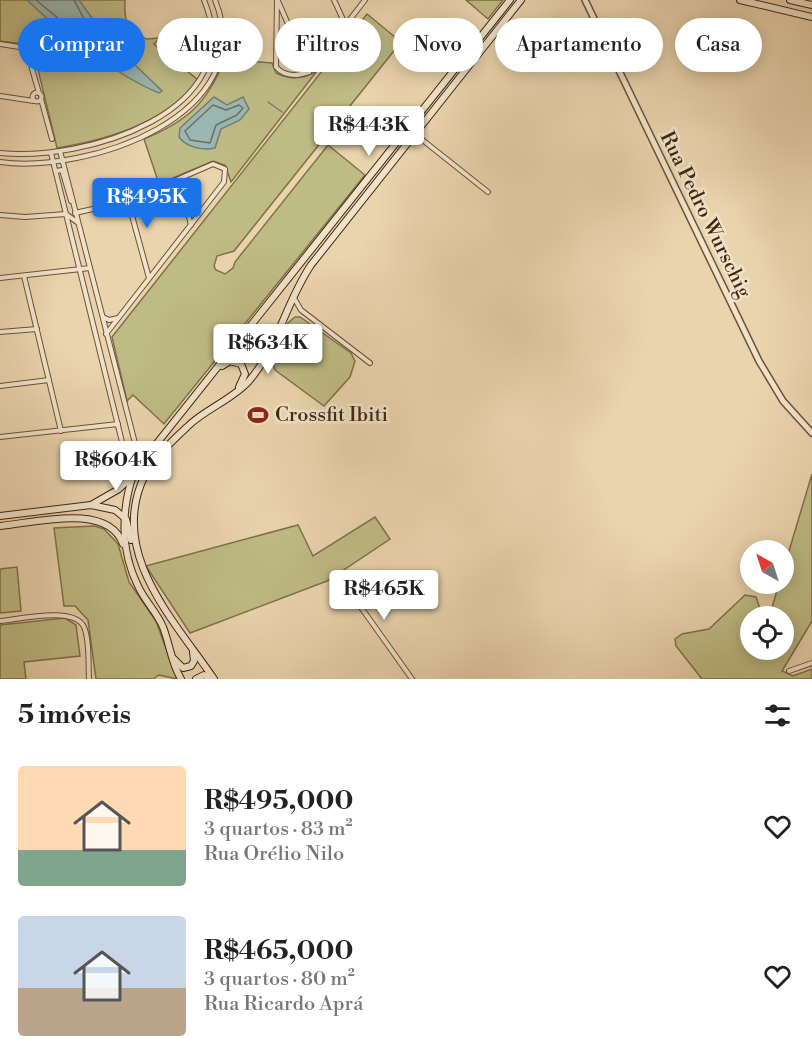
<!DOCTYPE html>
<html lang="pt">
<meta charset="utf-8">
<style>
body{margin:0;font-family:"Libre Bodoni",serif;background:#f6f6f6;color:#222;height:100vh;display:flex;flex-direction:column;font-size:22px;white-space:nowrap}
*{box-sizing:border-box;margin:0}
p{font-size:20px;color:#767676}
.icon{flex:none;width:33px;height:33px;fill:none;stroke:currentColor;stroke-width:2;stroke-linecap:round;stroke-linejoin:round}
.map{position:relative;height:679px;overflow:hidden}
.sheet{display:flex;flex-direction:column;background:#fff;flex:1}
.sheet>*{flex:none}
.hud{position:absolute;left:18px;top:18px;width:777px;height:54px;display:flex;gap:12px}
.needle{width:39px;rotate:321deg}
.fabs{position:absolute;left:740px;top:540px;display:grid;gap:12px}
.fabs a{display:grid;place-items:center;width:54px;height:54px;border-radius:50%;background:#fff;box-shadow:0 3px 15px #0003;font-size:30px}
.price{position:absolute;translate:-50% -51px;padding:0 14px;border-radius:6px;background:#fff;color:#222;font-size:20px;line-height:39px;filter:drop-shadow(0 2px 3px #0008)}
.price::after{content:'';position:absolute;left:50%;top:36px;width:18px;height:14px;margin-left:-9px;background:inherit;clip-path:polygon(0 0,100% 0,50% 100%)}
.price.on{background:#1a73e8;color:#fff}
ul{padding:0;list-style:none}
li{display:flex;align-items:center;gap:18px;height:150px;padding:0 18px}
li span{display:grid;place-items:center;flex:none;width:168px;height:120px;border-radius:6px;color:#555}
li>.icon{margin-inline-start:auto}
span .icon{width:72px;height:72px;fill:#fffc;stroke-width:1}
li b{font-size:26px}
h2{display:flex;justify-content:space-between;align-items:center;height:72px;padding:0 18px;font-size:26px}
.chip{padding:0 21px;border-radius:27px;background:#fff;box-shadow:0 3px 15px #0003;font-size:21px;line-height:54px}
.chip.on{background:#1a73e8;color:#fff}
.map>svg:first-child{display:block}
</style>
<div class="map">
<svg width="812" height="679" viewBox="0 0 812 679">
<rect width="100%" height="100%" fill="#ead4ae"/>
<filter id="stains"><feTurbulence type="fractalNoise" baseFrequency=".00333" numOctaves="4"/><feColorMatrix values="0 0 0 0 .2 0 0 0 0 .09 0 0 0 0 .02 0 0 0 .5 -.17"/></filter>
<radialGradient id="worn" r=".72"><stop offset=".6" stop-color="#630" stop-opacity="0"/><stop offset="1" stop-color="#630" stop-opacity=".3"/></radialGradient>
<g fill="#bfbb85" stroke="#80714a" stroke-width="1.5" fill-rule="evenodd">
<path d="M0 0H125C124 22 125 25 146 39L160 38 154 44 198 80C167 123 107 140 57 148L33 49 30 45 0 41Z"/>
<path d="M466 0H503L488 19Z"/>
<path d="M367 14 401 42 234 251 217 256 214 266 216 270 225 274 233 268 235 262 328 145 365 175 164 424 133 395 127 401 112 337Z"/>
<path d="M225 59 272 63 276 73C291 80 303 79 317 71L231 182 225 165 213 161 159 184 144 139C188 121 207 103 225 59Z"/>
<path d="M295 317H300L351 353 355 361 350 377 324 406 275 370 272 360 288 323Z"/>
<path d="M812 474V621L782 671 793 676 812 669V679H702L676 646 675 639 682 634 709 629 745 595 756 597 760 609 770 614 779 584H783V571ZM783 616V650H750V616Z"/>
<path d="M375 517 390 539 327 581 190 633 146 566 298 525 313 556Z"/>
<path d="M94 526 104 529 118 544 129 582 156 621 177 679 159 675 153 679H96L88 620 75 606H64L54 528Z"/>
<path d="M17 567 21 611 0 613V569Z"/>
<path d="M65 618 76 625 80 656 24 662 26 679H0V625Z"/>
</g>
<g fill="#9ab7b2" stroke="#767d71" stroke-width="1.5">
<path d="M27 0H79L104 35 162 91 159 93C119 77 58 30 27 0Z"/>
<path d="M214 97 227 105 243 97 249 109 240 120 221 129 215 148C203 151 186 147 179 137L180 128Z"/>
</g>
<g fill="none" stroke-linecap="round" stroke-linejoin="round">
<g stroke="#6e6f61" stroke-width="1.5">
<path d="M36 0 82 38 109 54 110 50 83 17 74 0"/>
<path d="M213 105 226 110 239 105 243 108 237 115 216 125 210 143 190 140 185 131Z"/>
</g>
<path stroke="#767d71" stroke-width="1.5" d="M268 102 282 112"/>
<g stroke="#6b5238" stroke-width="6">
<g id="minor">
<path d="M277 0 276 67C285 77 298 76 309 72"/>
<path d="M334 0 346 26"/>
<path d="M278 1 309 72"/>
<path d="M278 35 292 34"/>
<path d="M0 44 26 48 39 93"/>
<path d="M309 72 365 0"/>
<circle cx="37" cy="97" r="4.5"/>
<path d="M0 96 34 101"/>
<path d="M41 99 52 139"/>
<path d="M415 134 488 192"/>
<path d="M60 151 136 447"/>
<path d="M0 153C82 162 251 113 204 0"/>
<path d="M51 153 124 450 134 472"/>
<path d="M0 162C86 174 262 116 215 0"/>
<path d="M56 171 62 170 71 201"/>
<path d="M179 180 191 225"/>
<path d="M128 201 149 278"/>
<path d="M75 213 128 201 213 164 225 169 224 182 106 334"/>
<path d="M0 215 25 217 66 214 77 222"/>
<path d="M24 276 61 431"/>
<path d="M0 278 90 268"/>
<path d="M294 298 301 310 370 363"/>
<path d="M103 317 109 320 118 318"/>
<path d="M0 332 37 329"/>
<path d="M0 386 49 380"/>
<path d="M0 437 118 424"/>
<path d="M124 450 136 447 141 451 151 447"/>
<path d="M338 575 412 679"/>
<path d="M0 621C20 619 75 606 84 627 90 641 88 664 89 679"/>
<path d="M789 671 812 663"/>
</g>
</g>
<g stroke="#6b5238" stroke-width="8">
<path id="tertiary" d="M585 0 759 361 783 401 812 433"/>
</g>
<g stroke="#412710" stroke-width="8">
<g id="secondary">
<path d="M740 0 812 17"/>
<path d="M790 0 812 5"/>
<path d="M247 333 244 345 250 354H260L270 346"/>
<path d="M222 366 230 361 241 364 245 374 239 387"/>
<path d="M91 505 119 489 131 477"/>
<path d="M0 516 91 505 115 510 126 519 131 540"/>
<path d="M0 526C34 523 108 502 123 544"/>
<path d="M174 659 183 668 191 666 194 661 193 652"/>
<path d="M181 679C171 662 170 645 163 627 157 613 146 602 139 588 120 551 121 510 134 472L510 0"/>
<path d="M196 679 204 675 212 679"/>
<path d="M214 679C174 620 107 552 145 475 154 458 172 441 187 427 205 409 232 400 249 381 278 347 286 302 311 265L521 0"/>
</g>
</g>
<use href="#minor" stroke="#f1e3ca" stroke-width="4"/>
<use href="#tertiary" stroke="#f1e3ca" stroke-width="5"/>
<use href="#secondary" stroke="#f1e3ca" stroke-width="6"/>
</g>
<defs>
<g id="stadium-bare" transform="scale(1.62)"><path d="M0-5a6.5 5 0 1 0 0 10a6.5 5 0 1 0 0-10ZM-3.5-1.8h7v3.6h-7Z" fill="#8f2418" stroke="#f1e3ca" stroke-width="2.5" paint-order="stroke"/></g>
</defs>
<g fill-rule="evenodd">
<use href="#stadium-bare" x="258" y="415"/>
</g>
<g text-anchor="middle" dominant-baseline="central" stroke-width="5" stroke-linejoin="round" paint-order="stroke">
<g font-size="20" fill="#412710" stroke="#f1e3ca">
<text transform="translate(705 215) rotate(64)">Rua Pedro Wurschig</text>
</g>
<g font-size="20" fill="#412710" stroke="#f1e3ca" text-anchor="start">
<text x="275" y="415">Crossfit Ibiti</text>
</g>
</g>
<rect width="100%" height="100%" filter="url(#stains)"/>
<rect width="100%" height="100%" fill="url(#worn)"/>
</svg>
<div class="fabs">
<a><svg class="needle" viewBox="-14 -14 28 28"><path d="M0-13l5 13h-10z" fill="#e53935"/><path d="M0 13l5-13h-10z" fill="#767676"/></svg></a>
<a><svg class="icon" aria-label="locate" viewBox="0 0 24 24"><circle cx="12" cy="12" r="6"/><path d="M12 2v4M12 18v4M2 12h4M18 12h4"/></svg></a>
</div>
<b class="price" style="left:369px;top:157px">R$443K</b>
<b class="price on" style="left:147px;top:229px">R$495K</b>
<b class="price" style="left:268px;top:375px">R$634K</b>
<b class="price" style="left:116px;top:492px">R$604K</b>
<b class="price" style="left:384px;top:621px">R$465K</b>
<div class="hud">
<a class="chip on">Comprar</a>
<a class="chip">Alugar</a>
<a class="chip">Filtros</a>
<a class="chip">Novo</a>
<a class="chip">Apartamento</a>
<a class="chip">Casa</a>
</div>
</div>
<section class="sheet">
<h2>5 imóveis<svg class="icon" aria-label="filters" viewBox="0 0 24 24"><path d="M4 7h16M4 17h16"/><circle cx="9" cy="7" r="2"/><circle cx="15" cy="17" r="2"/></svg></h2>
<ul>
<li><span style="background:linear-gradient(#ffd9b3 70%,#7fa58c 0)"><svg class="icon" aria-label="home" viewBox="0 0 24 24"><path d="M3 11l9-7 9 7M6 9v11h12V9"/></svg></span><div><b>R$495,000</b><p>3 quartos · 83 m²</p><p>Rua Orélio Nilo</p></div><svg class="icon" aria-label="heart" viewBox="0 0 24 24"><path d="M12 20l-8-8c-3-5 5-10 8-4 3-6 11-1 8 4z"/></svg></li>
<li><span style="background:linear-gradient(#c9d6e8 60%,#b9a48a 0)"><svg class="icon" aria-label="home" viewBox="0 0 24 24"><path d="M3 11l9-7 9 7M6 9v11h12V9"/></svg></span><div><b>R$465,000</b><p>3 quartos · 80 m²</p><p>Rua Ricardo Aprá</p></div><svg class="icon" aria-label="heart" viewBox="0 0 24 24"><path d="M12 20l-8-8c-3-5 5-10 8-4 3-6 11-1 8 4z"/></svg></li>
</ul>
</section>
